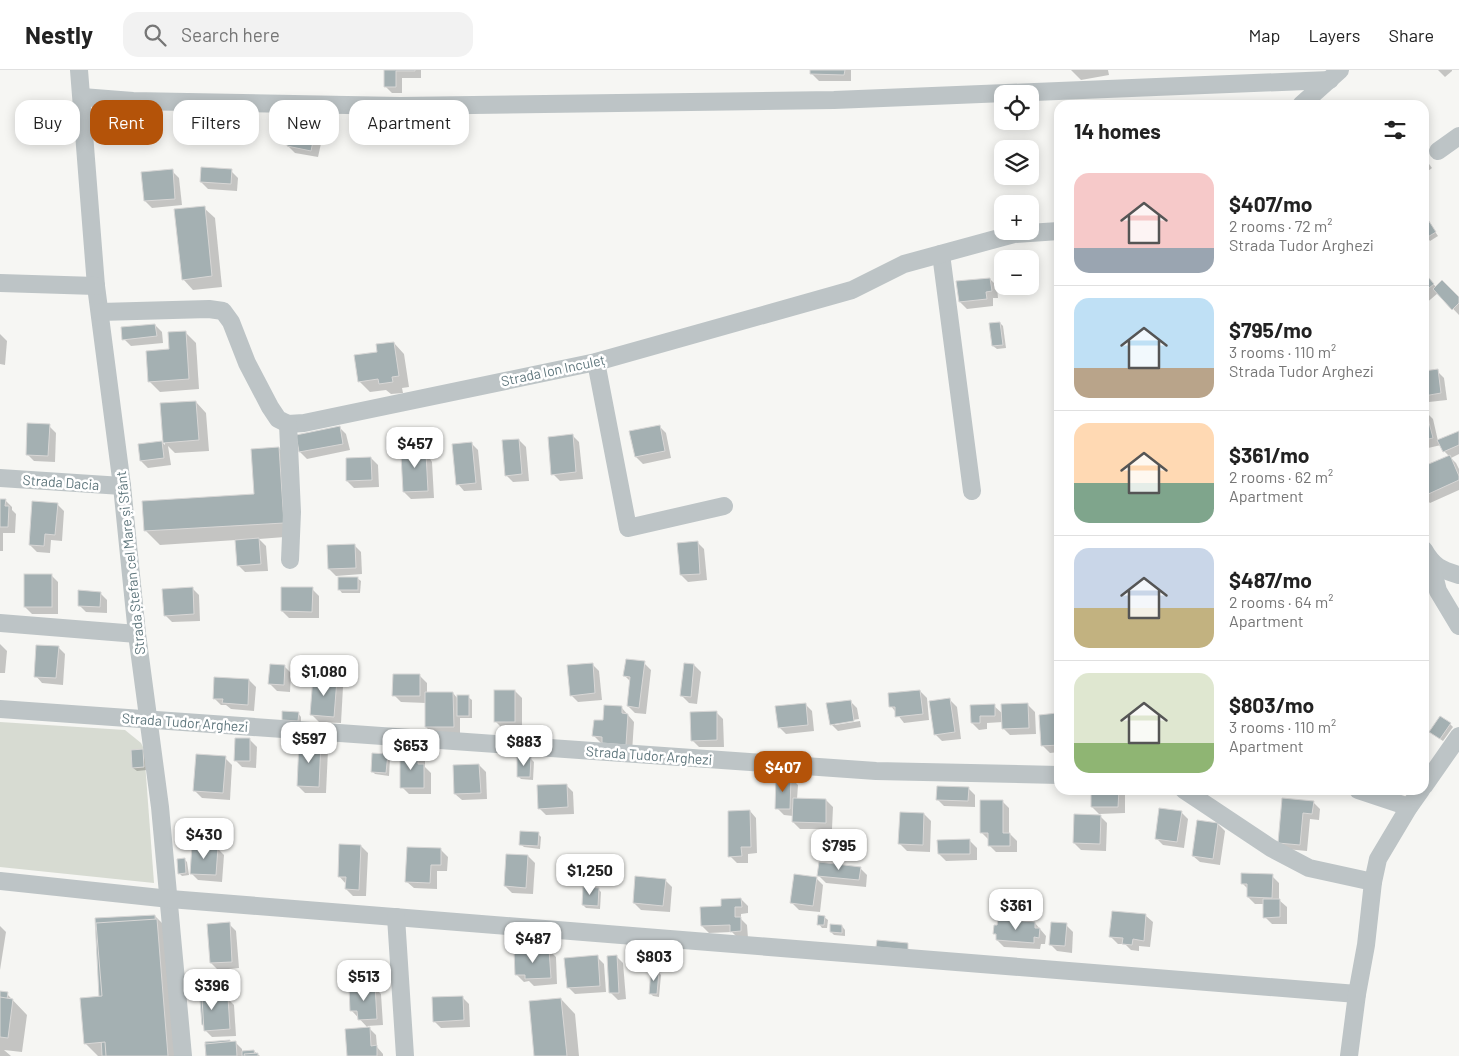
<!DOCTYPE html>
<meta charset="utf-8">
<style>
body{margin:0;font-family:Barlow,sans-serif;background:#f2f2f2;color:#222;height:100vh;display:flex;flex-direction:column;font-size:19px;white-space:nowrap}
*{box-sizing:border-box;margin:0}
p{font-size:16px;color:#767676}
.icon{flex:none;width:28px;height:28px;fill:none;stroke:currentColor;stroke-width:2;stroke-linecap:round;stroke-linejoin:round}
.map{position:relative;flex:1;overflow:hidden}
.panel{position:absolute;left:1054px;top:30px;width:375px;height:695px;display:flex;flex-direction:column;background:#fff;border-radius:15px;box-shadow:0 2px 12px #0003}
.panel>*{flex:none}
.hud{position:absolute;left:15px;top:30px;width:475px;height:45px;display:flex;gap:10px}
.controls{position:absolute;left:994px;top:15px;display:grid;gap:10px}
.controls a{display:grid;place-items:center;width:45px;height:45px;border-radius:10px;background:#fff;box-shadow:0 2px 12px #0003;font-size:25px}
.price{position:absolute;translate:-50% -42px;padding:0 11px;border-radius:10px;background:#fff;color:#222;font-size:16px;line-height:32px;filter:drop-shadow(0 1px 2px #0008)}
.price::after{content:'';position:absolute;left:50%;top:30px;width:15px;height:11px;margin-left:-8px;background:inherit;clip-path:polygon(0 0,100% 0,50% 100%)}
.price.on{background:#b45309;color:#fff}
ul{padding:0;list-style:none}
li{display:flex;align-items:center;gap:15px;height:125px;padding:0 20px}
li+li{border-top:1px solid #e0e0e0}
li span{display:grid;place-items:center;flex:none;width:140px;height:100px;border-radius:15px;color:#555}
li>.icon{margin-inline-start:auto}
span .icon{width:60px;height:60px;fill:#fffc;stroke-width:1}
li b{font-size:21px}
h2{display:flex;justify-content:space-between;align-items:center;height:60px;padding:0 20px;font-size:21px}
.tag{padding:0 18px;border-radius:15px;background:#fff;box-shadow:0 2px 12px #0003;font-size:18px;line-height:45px}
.tag.on{background:#b45309;color:#fff}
header{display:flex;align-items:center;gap:30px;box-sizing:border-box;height:70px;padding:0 25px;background:#fff;border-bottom:1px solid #e0e0e0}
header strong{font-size:24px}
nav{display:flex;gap:28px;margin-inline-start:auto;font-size:18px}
.search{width:350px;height:45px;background:#f2f2f2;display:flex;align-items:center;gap:12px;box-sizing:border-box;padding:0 18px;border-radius:15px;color:#767676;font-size:19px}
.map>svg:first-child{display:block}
</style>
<header>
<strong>Nestly</strong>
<div class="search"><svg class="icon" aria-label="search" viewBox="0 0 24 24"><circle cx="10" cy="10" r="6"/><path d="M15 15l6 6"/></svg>Search here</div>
<nav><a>Map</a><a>Layers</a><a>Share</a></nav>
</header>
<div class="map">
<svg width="1459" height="986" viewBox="0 0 1459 986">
<rect width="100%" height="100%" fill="#f6f6f3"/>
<path fill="#d7dbd2" d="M0 652 125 660 141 673 144 679 154 813 0 797Z"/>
<g fill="#0003">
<path d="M386 0H421V8H402V23H392L385 16Z"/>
<path d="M812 0H851V11H819L812 4Z"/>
<path d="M1071 0H1108L1109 5 1081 10Z"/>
<path d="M1438 0H1452V1L1445 7Z"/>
<path d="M294 49 317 53 324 60 318 87 295 83 288 76Z"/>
<path d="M1424 87 1432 98 1424 104Z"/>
<path d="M172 101 179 108 182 135 152 138 145 131Z"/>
<path d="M231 101 238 108 237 121 208 119 201 112Z"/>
<path d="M204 138 215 148 222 217 193 220 183 209Z"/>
<path d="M1425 147 1438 166 1430 171 1424 163Z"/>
<path d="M1424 204 1436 217 1459 228V245L1438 223 1424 235Z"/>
<path d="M990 209 997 216 998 228H993V236L967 239 960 232Z"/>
<path d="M1000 253 1003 256 1006 278 997 279 993 276Z"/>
<path d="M155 255 162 262 163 273 131 276 124 269Z"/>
<path d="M185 262 196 273 199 319 160 322 149 311Z"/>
<path d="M0 264 7 271 5 295 0 294Z"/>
<path d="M394 273 404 284 409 317 402 318 403 323 391 324 386 320 370 322 359 311 379 283Z"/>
<path d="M1437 301 1444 308 1447 330 1429 332 1424 327V303Z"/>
<path d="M196 332 206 343 209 381 175 383 168 376 171 395 148 398 141 391 162 372 165 375 162 334Z"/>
<path d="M1426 342 1433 349 1438 371 1459 362V384L1451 388 1456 393 1459 399V420L1430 433 1424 427V397L1449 386 1444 381 1441 375 1424 379V343Z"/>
<path d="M49 356 56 363 55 392 34 391 27 384Z"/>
<path d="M659 356 666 363 671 388 643 394 636 387Z"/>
<path d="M339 357 346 364 350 380 307 389 300 382Z"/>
<path d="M572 365 579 372 583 409 560 411 553 404Z"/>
<path d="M519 370 526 377 529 411 513 412 506 405Z"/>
<path d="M471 373 478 380 482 420 464 421 458 414Z"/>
<path d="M422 374 429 381 430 389 432 392 434 428 411 429 404 422 410 385Z"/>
<path d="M279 378 293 392 298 466 259 469 266 476 268 501 245 502 238 495 236 470 160 475 146 461 255 425Z"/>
<path d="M371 388 378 395 379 417 354 418 347 411Z"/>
<path d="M0 430H5L12 437V440L16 444 15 463H3V481H0Z"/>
<path d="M57 434 64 441 62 471 51 470 50 483 37 482 30 475Z"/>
<path d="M697 472 704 479 707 510 688 512 681 505Z"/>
<path d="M354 475 361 482 362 504 336 506 329 499Z"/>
<path d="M51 505 58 512V544H32L25 537Z"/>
<path d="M357 508 361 511 360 523H342L339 519Z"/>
<path d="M192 518 199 525 200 551 172 552 165 545Z"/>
<path d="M312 519 319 526V548H289L282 541Z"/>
<path d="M100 523 107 530V543L86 542 79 535Z"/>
<path d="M0 574 7 581 5 603H0Z"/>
<path d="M58 577 65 584 63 615 42 613 36 606Z"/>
<path d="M644 593 651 600 646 644 635 643 628 636 631 612 625 606Z"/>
<path d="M592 594 599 601 602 630 578 632 571 625Z"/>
<path d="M694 595 701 602 697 634 689 633 682 626Z"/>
<path d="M284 596 291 603 290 622 277 621 270 614Z"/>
<path d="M420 606 427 613V624L453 623 458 629 468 627 472 630V648H460V664H433L426 657V633L401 632 394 625Z"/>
<path d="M249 610 256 617 254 641 231 639 226 635H221L214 628Z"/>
<path d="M336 610 343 617 341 653 319 652 312 645Z"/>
<path d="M515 621 522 628V659H503L496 652Z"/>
<path d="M920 621 927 628 929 650 904 653 891 636Z"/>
<path d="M950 630 957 637 961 669 942 671 935 664Z"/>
<path d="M850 631 857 638 859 649 835 653V655L860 651 861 657 838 661 831 654Z"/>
<path d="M805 634 812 641 814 661 786 664 779 657Z"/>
<path d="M1028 635 1035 642 1036 664 1010 665 1003 658V652L987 653V659L979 660 972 653 971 636H994L1003 644Z"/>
<path d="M622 638 634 652 632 682 601 673 594 666 605 652Z"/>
<path d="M716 642 723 649 724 677H699L692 670Z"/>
<path d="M298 643 301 647V653L286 652 283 649Z"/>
<path d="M1056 644 1059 647V682L1050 683 1043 676Z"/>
<path d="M1450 654 1453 657 1443 671 1434 665Z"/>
<path d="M250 670 257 677 256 698 242 697 235 690Z"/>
<path d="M321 673 328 680 326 723H305L298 716Z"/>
<path d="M143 680 146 683 147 700 137 701 133 698Z"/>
<path d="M418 683 425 690V697L431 703V724H409L402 717Z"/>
<path d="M387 685 390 689 389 706 375 704 372 701Z"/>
<path d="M225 688 232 695 230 730 202 728 195 721Z"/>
<path d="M531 689 534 692 533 710 521 709 518 706Z"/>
<path d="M479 695 486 702 487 729 462 730 455 724Z"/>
<path d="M791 708 798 715 797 729 826 730 833 737 832 759H800L793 752V746L784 745 777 738Z"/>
<path d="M566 715 573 722 574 744 546 745 539 738Z"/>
<path d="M968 718 975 725V737L944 736 937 729Z"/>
<path d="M1093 720H1121L1125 724V743L1099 744 1092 737Z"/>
<path d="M1284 729 1313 732 1320 739 1319 750 1310 749 1307 781 1286 779 1279 772Z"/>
<path d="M1002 731 1009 738V763L1017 771V782H996L989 775 988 769 981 762Z"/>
<path d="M750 741 756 748 757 783 748 784V793H737L730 786Z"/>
<path d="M1181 742 1188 749 1184 778 1163 775 1156 768Z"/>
<path d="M924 744 931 751 930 782 907 781 900 774Z"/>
<path d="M1100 746 1107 753 1106 781 1081 780 1074 773Z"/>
<path d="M1218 754 1225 761 1220 795 1200 792 1193 786Z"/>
<path d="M538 764 541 767 540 779 524 777 520 774Z"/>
<path d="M970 771 977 778V790L946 791 939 784Z"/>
<path d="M361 776 368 783 366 826H353L346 819V814L339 806Z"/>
<path d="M217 778 224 785 222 812 198 810 191 803Z"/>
<path d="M441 780 448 787 447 801H437V819L414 818 407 812Z"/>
<path d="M528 786 535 793 533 824 512 823 505 816Z"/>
<path d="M184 789 187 792 189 805 182 806 179 803Z"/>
<path d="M860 798 867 805 866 817 826 813 819 806Z"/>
<path d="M1272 806 1279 813V830L1287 837V854H1272L1265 847V834H1255L1248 827V819L1242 813Z"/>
<path d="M816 808 823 815 820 842 799 840 792 833Z"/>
<path d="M665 810 672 817 670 842 641 840 634 833Z"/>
<path d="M598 819 601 822 600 839 586 838 583 835Z"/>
<path d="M741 829 748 836V843L741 844V849L747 855 748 868H738L732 862 709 863 702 856 722 838Z"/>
<path d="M155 846 169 860 180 986H98L85 973Z"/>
<path d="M1146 846 1153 852 1150 877 1139 876V881L1131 880 1125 874H1118L1111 867Z"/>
<path d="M824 847 828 850 827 858H822L819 854Z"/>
<path d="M1035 853 1046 866 1045 874H1041L1040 879 1004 877 997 870 998 867 995 864Z"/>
<path d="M229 854 236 861 239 898 218 900 211 893Z"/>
<path d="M1066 855 1073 862 1072 883 1057 881 1050 874Z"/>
<path d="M0 856 6 862 0 900Z"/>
<path d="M842 856 845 860V866L834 865 831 862Z"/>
<path d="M549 880 556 887 557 914 534 916 529 911 524 912 517 905Z"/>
<path d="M616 886 623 893 626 929 618 930 611 923Z"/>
<path d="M597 887 604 894 606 922 575 924 568 917Z"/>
<path d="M658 902 661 905 659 927 653 926 650 923Z"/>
<path d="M374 917 381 924 383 955 367 956 376 965 377 977 383 984V986H349L368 958 352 941Z"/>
<path d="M0 923 7 924 27 945 22 982 4 980 11 986H0Z"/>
<path d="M462 927 469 934 470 957 441 958 434 951Z"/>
<path d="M227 928 234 935 236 966 212 967 205 960Z"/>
<path d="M561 929 575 944 579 986H535Z"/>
<path d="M235 972 242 979V982L254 981 260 986H207Z"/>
</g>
<g fill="#a4b0b2" stroke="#d8d7d6">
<path d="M384 0H415V1H396V17H384Z"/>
<path d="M810 0H845L844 5 810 4Z"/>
<path d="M293 47 317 52 311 81 287 76Z"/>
<path d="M201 97 232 99 231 114 200 112Z"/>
<path d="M173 99 175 129 144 131 141 102Z"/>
<path d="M205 136 212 206 182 210 174 139Z"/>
<path d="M1425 145 1436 162 1426 168 1424 165Z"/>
<path d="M1424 202 1434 214 1424 222Z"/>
<path d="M990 208 992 221 986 222 987 229 959 232 956 211Z"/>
<path d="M1442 210 1459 227V233L1452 240 1433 219Z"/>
<path d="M1000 252 1003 275 992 276 989 253Z"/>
<path d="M155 254 157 266 122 270 121 257Z"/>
<path d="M186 261 189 309 148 312 146 281 169 279 168 262Z"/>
<path d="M394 272 399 306 392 307 393 312 379 314 378 309 358 312 354 285 377 282 376 274Z"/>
<path d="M1438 299 1441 323 1424 326V301Z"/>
<path d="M196 331 199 370 163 373 160 333Z"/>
<path d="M1424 341H1426L1433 368 1424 370Z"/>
<path d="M27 353 50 354 48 386 26 385Z"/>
<path d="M660 355 665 381 635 387 629 361Z"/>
<path d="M340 356 343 374 299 382 296 365Z"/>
<path d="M1459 361V375L1443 382 1437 370Z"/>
<path d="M573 364 576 402 551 405 548 367Z"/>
<path d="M519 369 522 404 505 406 502 370Z"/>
<path d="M162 371 164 388 140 391 138 374Z"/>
<path d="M472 372 476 413 456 415 452 374Z"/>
<path d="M423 373V384L426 383 428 421 403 422 401 385 409 384 408 374Z"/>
<path d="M279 377 284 453 144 461 142 431 254 424 251 379Z"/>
<path d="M1450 385 1459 406V410L1424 426V396Z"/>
<path d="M371 387 372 410 346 411V388Z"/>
<path d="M0 429H6L5 436H9L8 457H0Z"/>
<path d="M32 431 58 433 55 465 45 464 44 476 29 475Z"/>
<path d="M259 468 261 494 237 496 235 470Z"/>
<path d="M698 471 700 504 680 505 677 473Z"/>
<path d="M355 474 356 498 328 499 327 475Z"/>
<rect x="24" y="504" width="28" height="33"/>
<rect x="338" y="507" width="20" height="13"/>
<path d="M193 517 194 544 164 546 162 519Z"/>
<path d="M281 517H313L312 542 281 541Z"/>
<path d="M78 520 101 522 100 537 78 536Z"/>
<path d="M36 575 59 576 56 608 34 607Z"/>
<path d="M626 589 645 591 639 638 627 636 630 607 623 606Z"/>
<path d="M593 593 595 623 570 626 567 595Z"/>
<path d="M684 593 694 594 691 627 680 626Z"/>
<path d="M270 594 285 595 284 615 268 614Z"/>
<path d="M393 604H420V626H392Z"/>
<path d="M214 607 249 609 248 635 222 633 223 629H213Z"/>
<path d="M313 607 337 609 334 647 310 645Z"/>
<rect x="494" y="620" width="21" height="32"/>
<path d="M920 620 923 644 895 647V637H889L888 623Z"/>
<path d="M425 622H453L454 657H425Z"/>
<rect x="457" y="625" width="12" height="21"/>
<path d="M950 628 955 662 934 665 929 631Z"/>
<path d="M851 630 854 651 830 655 826 633Z"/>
<path d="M806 633 808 655 778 658 775 636Z"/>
<path d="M1028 633 1029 658 1002 659 1001 634Z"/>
<path d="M995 634V646H980V653H971L970 635Z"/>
<path d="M604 635 622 636V643L628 644 626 675 602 673V667L592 666 594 650H603Z"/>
<path d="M282 641 299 642 298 651 282 650Z"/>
<path d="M717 641V670L691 671 690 642Z"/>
<path d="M1057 643 1059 675 1041 676 1039 645Z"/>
<path d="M1440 646 1451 653 1440 669 1429 662Z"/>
<path d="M235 668H250V691H234Z"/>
<path d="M299 671 321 672 319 717 297 716Z"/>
<path d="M143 679 144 697 132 698 131 680Z"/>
<path d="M400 682H418V694H424V718H400Z"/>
<path d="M372 683 388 684 386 703 371 702Z"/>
<path d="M196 684 226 686 223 723 193 721Z"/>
<path d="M517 687H531L530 707H517Z"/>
<path d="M479 694 481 723 454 724 453 695Z"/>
<path d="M776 706 791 707 790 739H775Z"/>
<path d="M567 714 568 737 538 739 537 715Z"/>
<path d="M937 716 969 717 968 731 936 730Z"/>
<path d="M1091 720H1119L1118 737H1091Z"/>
<path d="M793 728 826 729V753L792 752Z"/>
<path d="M1282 728 1314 731 1312 744 1303 743 1300 775 1278 773Z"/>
<path d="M980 730H1003V763H1010V776H988V763H980Z"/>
<path d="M1159 738 1182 741 1177 772 1155 769Z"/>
<path d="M750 740 751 777H741L742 786 728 787V741Z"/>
<path d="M900 742 924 743 923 775 898 774Z"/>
<path d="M1074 744 1101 745 1100 774 1073 773Z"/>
<path d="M1197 750 1218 753 1213 789 1192 786Z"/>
<path d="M520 761 539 762 538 776 519 775Z"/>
<path d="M970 769V784H938L937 770Z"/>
<path d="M339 774 361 775 359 820 345 819 346 807H338Z"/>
<path d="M192 775 218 777 216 805 190 804Z"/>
<path d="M407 777 441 778V795H431L430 813 405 812Z"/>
<path d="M506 784 528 785 526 818 504 816Z"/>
<path d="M185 788 186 803 178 804 177 789Z"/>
<path d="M819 792 861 797 859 810 817 806Z"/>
<path d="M1241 803 1273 804 1272 828 1247 827V814H1241Z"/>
<path d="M794 804 817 807 813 836 790 833Z"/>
<path d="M635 806 666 809 663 836 633 833Z"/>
<path d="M583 817 599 818 598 836 582 835Z"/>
<path d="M741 828 742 837H735V847H741V861L730 862V855L701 856 700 837 721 836V829Z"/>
<path d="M1263 829H1280V847L1263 848Z"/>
<path d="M1112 841 1146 844 1144 871 1133 869 1132 875 1122 874 1123 868 1109 867Z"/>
<path d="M155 845 163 986H102L95 848Z"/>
<path d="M818 845 825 846 824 855H817Z"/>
<path d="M157 849 168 986H106L105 972 84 974 80 928 102 926 96 853Z"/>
<path d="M998 849 1035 852V858H1040L1039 868 1034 867V873L996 870V864H993L994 855H997Z"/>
<path d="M230 852 232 892 210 893 207 854Z"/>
<path d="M1051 852 1067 853 1065 876 1049 875Z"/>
<path d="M830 854 842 855V863L830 862Z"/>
<path d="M877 870 908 873V880L876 877Z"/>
<path d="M549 879 551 908 525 909V905H515L514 881Z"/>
<path d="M598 885 600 916 567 918 564 888Z"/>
<path d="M617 885 619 923H609L607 886Z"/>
<path d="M651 900 659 901 657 924H649Z"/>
<path d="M375 915 377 949 358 950 357 941H350L349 917Z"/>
<path d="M0 921 8 922 3 961 0 960Z"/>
<path d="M463 926 464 950 433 952 432 927Z"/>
<path d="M0 927 13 929 8 968 0 967Z"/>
<path d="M222 927 224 953 202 955 200 930Z"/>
<path d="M228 927 230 959 204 961 202 928Z"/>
<path d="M561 928 567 986H534L529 931Z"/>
<path d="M370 957 371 976 377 975V986H347L345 959Z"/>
<path d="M230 970 231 986H206L205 972Z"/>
<path d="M236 971 237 986H206L205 974Z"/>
<path d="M254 980 255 986H242V981Z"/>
<path d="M258 983V986H245L244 984Z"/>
</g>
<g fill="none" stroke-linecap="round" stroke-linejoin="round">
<g stroke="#bdc4c6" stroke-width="18">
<path d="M79 0 96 216 122 416 137 564 160 737 183 986"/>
<path d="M82 27 133 31 400 36 834 30 1330 10"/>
<path d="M1301 35 1340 0"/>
<path d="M1438 81 1459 66"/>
<path d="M941 184 972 421"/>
<path d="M0 213 96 216"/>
<path d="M100 242 209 239 223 241 231 252 247 293 270 337 278 349 288 354 304 353 596 292 852 220 904 194 1014 164 1059 161"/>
<path d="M596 292 628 458 724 436"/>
<path d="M288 354 292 442 290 490"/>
<path d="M0 408 122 416"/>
<path d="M1424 480C1433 496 1441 500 1459 505"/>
<path d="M1431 493 1438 521 1459 556"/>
<path d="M0 553 137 564"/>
<path d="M0 639 876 701 1059 705"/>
<path d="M1424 716 1459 666"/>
<path d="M1184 720 1271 778 1309 798 1373 812"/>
<path d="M1358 720 1409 737"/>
<path d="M0 811 170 829 1357 924"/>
<path d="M396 847 405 986"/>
<path d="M1349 986 1357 924 1366 875 1373 812 1378 789 1409 737 1421 720"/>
</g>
</g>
<g text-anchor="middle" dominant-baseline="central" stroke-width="5" stroke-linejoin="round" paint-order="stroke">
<g font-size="14" fill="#61787e" stroke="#fff">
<text transform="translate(553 300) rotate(-12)">Strada Ion Inculeț</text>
<text transform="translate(61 412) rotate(4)">Strada Dacia</text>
<text transform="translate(130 493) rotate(-96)">Strada Ștefan cel Mare și Sfânt</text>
<text transform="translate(185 652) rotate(4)">Strada Tudor Arghezi</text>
<text transform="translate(649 685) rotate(4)">Strada Tudor Arghezi</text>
</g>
</g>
</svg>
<div class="controls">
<a><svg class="icon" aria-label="locate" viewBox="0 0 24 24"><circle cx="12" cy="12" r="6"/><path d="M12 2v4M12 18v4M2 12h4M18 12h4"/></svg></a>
<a><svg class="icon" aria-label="layers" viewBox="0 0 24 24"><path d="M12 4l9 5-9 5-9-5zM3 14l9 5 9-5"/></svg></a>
<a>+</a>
<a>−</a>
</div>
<b class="price" style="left:415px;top:399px">$457</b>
<b class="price" style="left:324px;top:627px">$1,080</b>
<b class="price" style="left:309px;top:694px">$597</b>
<b class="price" style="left:524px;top:697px">$883</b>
<b class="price" style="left:411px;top:701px">$653</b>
<b class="price on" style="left:783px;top:723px">$407</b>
<b class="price" style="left:204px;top:790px">$430</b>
<b class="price" style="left:839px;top:801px">$795</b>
<b class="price" style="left:590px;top:826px">$1,250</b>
<b class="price" style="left:1016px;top:861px">$361</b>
<b class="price" style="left:533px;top:894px">$487</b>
<b class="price" style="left:654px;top:912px">$803</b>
<b class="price" style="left:364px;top:932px">$513</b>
<b class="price" style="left:212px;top:941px">$396</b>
<div class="hud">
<a class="tag">Buy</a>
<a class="tag on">Rent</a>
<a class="tag">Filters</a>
<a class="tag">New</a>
<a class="tag">Apartment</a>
</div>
<section class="panel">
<h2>14 homes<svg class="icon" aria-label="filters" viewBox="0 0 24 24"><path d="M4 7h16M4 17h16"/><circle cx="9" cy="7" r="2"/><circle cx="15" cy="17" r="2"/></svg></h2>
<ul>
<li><span style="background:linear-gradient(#f6c9c9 75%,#9aa5b1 0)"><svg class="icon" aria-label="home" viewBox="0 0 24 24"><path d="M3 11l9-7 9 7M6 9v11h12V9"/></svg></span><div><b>$407/mo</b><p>2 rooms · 72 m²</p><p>Strada Tudor Arghezi</p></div></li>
<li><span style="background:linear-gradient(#bfe0f5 70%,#b9a48a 0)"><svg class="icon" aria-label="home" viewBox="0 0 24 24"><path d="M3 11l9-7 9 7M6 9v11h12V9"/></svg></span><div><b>$795/mo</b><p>3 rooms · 110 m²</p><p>Strada Tudor Arghezi</p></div></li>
<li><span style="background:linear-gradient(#ffd9b3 60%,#7fa58c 0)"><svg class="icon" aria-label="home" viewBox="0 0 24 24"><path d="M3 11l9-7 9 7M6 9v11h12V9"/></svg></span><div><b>$361/mo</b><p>2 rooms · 62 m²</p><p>Apartment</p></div></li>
<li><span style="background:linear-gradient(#c9d6e8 60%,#c2b280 0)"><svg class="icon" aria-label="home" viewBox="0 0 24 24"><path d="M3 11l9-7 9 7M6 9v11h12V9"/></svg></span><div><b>$487/mo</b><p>2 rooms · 64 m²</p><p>Apartment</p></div></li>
<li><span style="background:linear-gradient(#dfe7d0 70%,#8fb573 0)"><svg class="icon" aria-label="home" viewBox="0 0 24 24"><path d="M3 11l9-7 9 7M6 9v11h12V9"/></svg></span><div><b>$803/mo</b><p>3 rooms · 110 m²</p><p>Apartment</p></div></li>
</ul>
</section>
</div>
